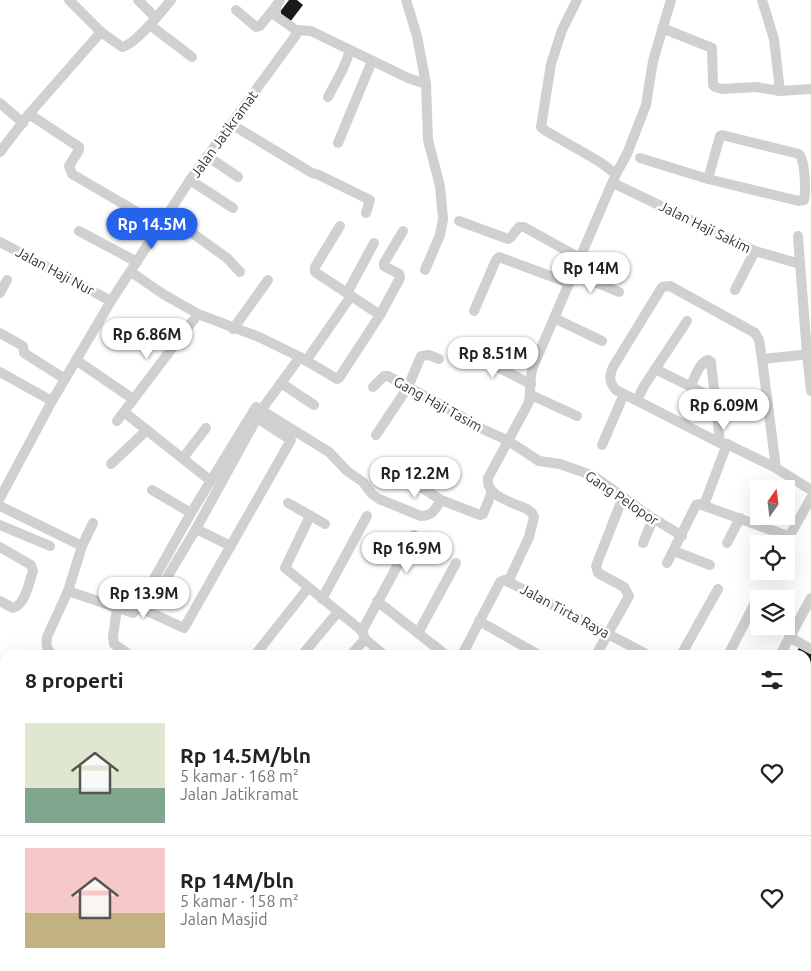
<!DOCTYPE html>
<html lang="id">
<meta charset="utf-8">
<style>
body{margin:0;font-family:Ubuntu,sans-serif;background:#f6f6f6;color:#222;height:100vh;display:flex;flex-direction:column;font-size:19px;white-space:nowrap}
*{box-sizing:border-box;margin:0}
p{font-size:16px;color:#767676}
.icon{flex:none;width:28px;height:28px;fill:none;stroke:currentColor;stroke-width:2;stroke-linecap:round;stroke-linejoin:round}
.map{position:relative;flex:1;overflow:hidden}
.side{position:absolute;left:0px;top:650px;width:811px;height:321px;display:flex;flex-direction:column;background:#fff;border-radius:15px 15px 0 0;box-shadow:0 5px 20px #0002}
.side>*{flex:none}
.needle{width:32px;rotate:14deg}
.tools{position:absolute;left:750px;top:480px;display:grid;gap:10px}
.tools a{display:grid;place-items:center;width:45px;height:45px;border-radius:0px;background:#fff;box-shadow:0 5px 20px #0002;font-size:25px}
.price{position:absolute;translate:-50% -42px;padding:0 11px;border-radius:18px;background:#fff;color:#222;font-size:16px;line-height:32px;filter:drop-shadow(0 1px 2px #0008)}
.price::after{content:'';position:absolute;left:50%;top:30px;width:15px;height:11px;margin-left:-8px;background:inherit;clip-path:polygon(0 0,100% 0,50% 100%)}
.price.active{background:#2563eb;color:#fff}
ul{padding:0;list-style:none}
li{display:flex;align-items:center;gap:15px;height:125px;padding:0 25px}
li+li{border-top:1px solid #e0e0e0}
li span{display:grid;place-items:center;flex:none;width:140px;height:100px;border-radius:0px;color:#555}
li>.icon{margin-inline-start:auto}
span .icon{width:60px;height:60px;fill:#fffc;stroke-width:1}
li b{font-size:21px}
h2{display:flex;justify-content:space-between;align-items:center;height:60px;padding:0 25px;font-size:21px}
.map>svg:first-child{display:block}
</style>
<div class="map">
<svg width="811" height="971" viewBox="0 0 811 971">
<rect width="100%" height="100%" fill="#fff"/>
<g fill="#1a1a1a">
<path d="M289 0H297L303 5 290 22 279 13Z"/>
<path d="M800 646 811 652V674L806 672V655H795Z"/>
<path d="M806 685 811 687V728L806 726Z"/>
</g>
<g fill="none" stroke-linecap="round" stroke-linejoin="round">
<g stroke="#d0d0d0" stroke-width="10">
<path d="M69 0 101 32 122 47C135 45 162 11 171 0"/>
<path d="M138 0 156 18"/>
<path d="M280 0 276 6V16L296 30 311 31 408 78 426 84 428 140 440 186 443 219 440 235 425 270"/>
<path d="M406 0 417 36 426 84"/>
<path d="M762 0 774 39 780 91"/>
<path d="M236 10 256 27 260 26 276 6"/>
<path d="M150 25 192 57"/>
<path d="M662 28 712 48 713 85 715 87 722 89 756 87 780 91 811 89"/>
<path d="M328 97 343 69 350 51"/>
<path d="M0 103 23 123"/>
<path d="M29 114 79 147V150L69 166 72 174 161 226"/>
<path d="M231 124 312 173 319 175 370 200 366 213"/>
<path d="M338 143 372 61"/>
<path d="M0 152 29 114 101 32"/>
<path d="M207 156 238 177"/>
<path d="M640 158 708 179 799 201 804 200C806 190 805 160 799 154L722 135 720 136 708 179"/>
<path d="M616 174 627 154 646 105 653 61 671 0"/>
<path d="M190 180 233 208"/>
<path d="M613 183 755 251 800 264"/>
<path d="M167 215 227 258 240 272"/>
<path d="M459 221 508 239 511 237 519 227H524L580 258"/>
<path d="M340 226 315 267V272L380 315"/>
<path d="M79 231 137 262"/>
<path d="M798 236 807 354 811 391"/>
<path d="M0 242 111 301"/>
<path d="M131 272 163 294 198 314 259 337 300 357 337 379 339 378 380 315 400 278 399 274 384 266V263L403 231"/>
<path d="M573 273 619 292"/>
<path d="M735 290 755 251"/>
<path d="M0 293 7 280"/>
<path d="M347 293 374 243"/>
<path d="M474 311 496 260 499 257 569 283"/>
<path d="M554 318 602 341"/>
<path d="M233 329 268 280"/>
<path d="M0 333 23 346 24 353 65 379"/>
<path d="M465 351 531 384"/>
<path d="M762 359 811 354"/>
<path d="M76 360 133 399"/>
<path d="M306 361 351 296"/>
<path d="M655 369 716 399"/>
<path d="M0 372 52 401"/>
<path d="M281 383 314 405"/>
<path d="M373 387 384 376H388L456 413 480 428 507 440 539 461 560 464 594 476 648 515 682 536"/>
<path d="M690 387C695 378 698 364 708 360L711 362 720 443"/>
<path d="M531 395 577 416"/>
<path d="M637 400 644 386 687 321"/>
<path d="M124 412 211 481"/>
<path d="M257 418 291 440 184 628 147 611 196 529 262 409 300 357"/>
<path d="M117 421 198 314"/>
<path d="M376 435 408 387 421 356 429 355 439 359"/>
<path d="M602 445 624 394"/>
<path d="M183 458 206 428"/>
<path d="M111 464 147 430"/>
<path d="M776 468 762 359 759 340 755 333 670 286 662 287 613 367C609 377 609 382 616 390L720 443 727 444 776 468 811 490"/>
<path d="M404 476 441 500"/>
<path d="M152 490 191 513"/>
<path d="M0 498 52 401 111 301 190 180 296 35V30"/>
<path d="M288 503 325 524"/>
<path d="M704 505 727 444"/>
<path d="M0 506 82 546"/>
<path d="M310 516 285 568 362 631"/>
<path d="M0 525 50 546"/>
<path d="M196 529 231 546"/>
<path d="M643 543 653 519"/>
<path d="M727 543 740 518"/>
<path d="M0 547 31 565 33 571C29 583 25 605 13 608L0 601"/>
<path d="M674 551 710 565"/>
<path d="M667 563 696 505 699 504 785 535 790 534 793 530 811 498"/>
<path d="M508 582 529 537 534 517 532 513 527 509C514 503 485 496 488 478L529 402C531 390 529 378 533 367L616 174 600 162 546 131 541 127 551 64 562 30 577 0"/>
<path d="M68 591 82 546 93 523"/>
<path d="M322 599 367 516"/>
<path d="M377 601 446 655"/>
<path d="M117 608 113 637 114 644 130 655"/>
<path d="M479 621 539 655"/>
<path d="M418 633 456 563"/>
<path d="M789 637 811 649"/>
<path d="M365 639 384 655"/>
<path d="M53 655C46 650 46 645 47 637L68 591 133 613 137 609 191 513 256 407 329 452 347 471 363 482 372 494 379 499 421 516C433 516 435 509 441 500L480 515 483 514 492 492"/>
<path d="M255 655 308 588"/>
<path d="M302 655 338 612"/>
<path d="M351 655 365 639 362 631 414 535"/>
<path d="M462 655 500 582 505 580 648 655"/>
<path d="M596 655 629 596 624 587 598 573 596 566 623 497"/>
<path d="M681 655 718 589"/>
<path d="M728 655 756 601"/>
<path d="M780 655 811 598"/>
<path d="M806 744 811 747"/>
<path d="M806 794 811 797"/>
<path d="M0 796 5 788"/>
<path d="M0 852 5 846"/>
<path d="M806 857 811 859"/>
<path d="M0 890 5 894"/>
<path d="M0 950 5 948"/>
<path d="M24 966 30 971"/>
<path d="M80 966 86 971"/>
<path d="M140 966 146 971"/>
<path d="M299 966 305 971"/>
<path d="M369 966 374 971"/>
<path d="M793 966 802 971"/>
<path d="M217 971 221 966"/>
<path d="M278 971 281 966"/>
<path d="M432 971 433 966"/>
<path d="M576 971 579 966"/>
<path d="M684 971 687 966"/>
<path d="M782 971 784 966"/>
</g>
</g>
<g text-anchor="middle" dominant-baseline="central" stroke-width="5" stroke-linejoin="round" paint-order="stroke">
<g font-size="14" fill="#333" stroke="#fff">
<text transform="translate(224 134) rotate(-54)">Jalan Jatikramat</text>
<text transform="translate(705 227) rotate(26)">Jalan Haji Sakim</text>
<text transform="translate(55 271) rotate(28)">Jalan Haji Nur</text>
<text transform="translate(438 404) rotate(29)">Gang Haji Tasim</text>
<text transform="translate(622 498) rotate(34)">Gang Pelopor</text>
<text transform="translate(565 611) rotate(28)">Jalan Tirta Raya</text>
</g>
</g>
</svg>
<div class="tools">
<a><svg class="needle" viewBox="-14 -14 28 28"><path d="M0-13l5 13h-10z" fill="#e53935"/><path d="M0 13l5-13h-10z" fill="#767676"/></svg></a>
<a><svg class="icon" aria-label="locate" viewBox="0 0 24 24"><circle cx="12" cy="12" r="6"/><path d="M12 2v4M12 18v4M2 12h4M18 12h4"/></svg></a>
<a><svg class="icon" aria-label="layers" viewBox="0 0 24 24"><path d="M12 4l9 5-9 5-9-5zM3 14l9 5 9-5"/></svg></a>
</div>
<b class="price active" style="left:152px;top:250px">Rp 14.5M</b>
<b class="price" style="left:591px;top:294px">Rp 14M</b>
<b class="price" style="left:147px;top:360px">Rp 6.86M</b>
<b class="price" style="left:493px;top:379px">Rp 8.51M</b>
<b class="price" style="left:724px;top:431px">Rp 6.09M</b>
<b class="price" style="left:415px;top:499px">Rp 12.2M</b>
<b class="price" style="left:407px;top:574px">Rp 16.9M</b>
<b class="price" style="left:144px;top:619px">Rp 13.9M</b>
<section class="side">
<h2>8 properti<svg class="icon" aria-label="filters" viewBox="0 0 24 24"><path d="M4 7h16M4 17h16"/><circle cx="9" cy="7" r="2"/><circle cx="15" cy="17" r="2"/></svg></h2>
<ul>
<li><span style="background:linear-gradient(#dfe7d0 65%,#7fa58c 0)"><svg class="icon" aria-label="home" viewBox="0 0 24 24"><path d="M3 11l9-7 9 7M6 9v11h12V9"/></svg></span><div><b>Rp 14.5M/bln</b><p>5 kamar · 168 m²</p><p>Jalan Jatikramat</p></div><svg class="icon" aria-label="heart" viewBox="0 0 24 24"><path d="M12 20l-8-8c-3-5 5-10 8-4 3-6 11-1 8 4z"/></svg></li>
<li><span style="background:linear-gradient(#f6c9c9 65%,#c2b280 0)"><svg class="icon" aria-label="home" viewBox="0 0 24 24"><path d="M3 11l9-7 9 7M6 9v11h12V9"/></svg></span><div><b>Rp 14M/bln</b><p>5 kamar · 158 m²</p><p>Jalan Masjid</p></div><svg class="icon" aria-label="heart" viewBox="0 0 24 24"><path d="M12 20l-8-8c-3-5 5-10 8-4 3-6 11-1 8 4z"/></svg></li>
</ul>
</section>
</div>
